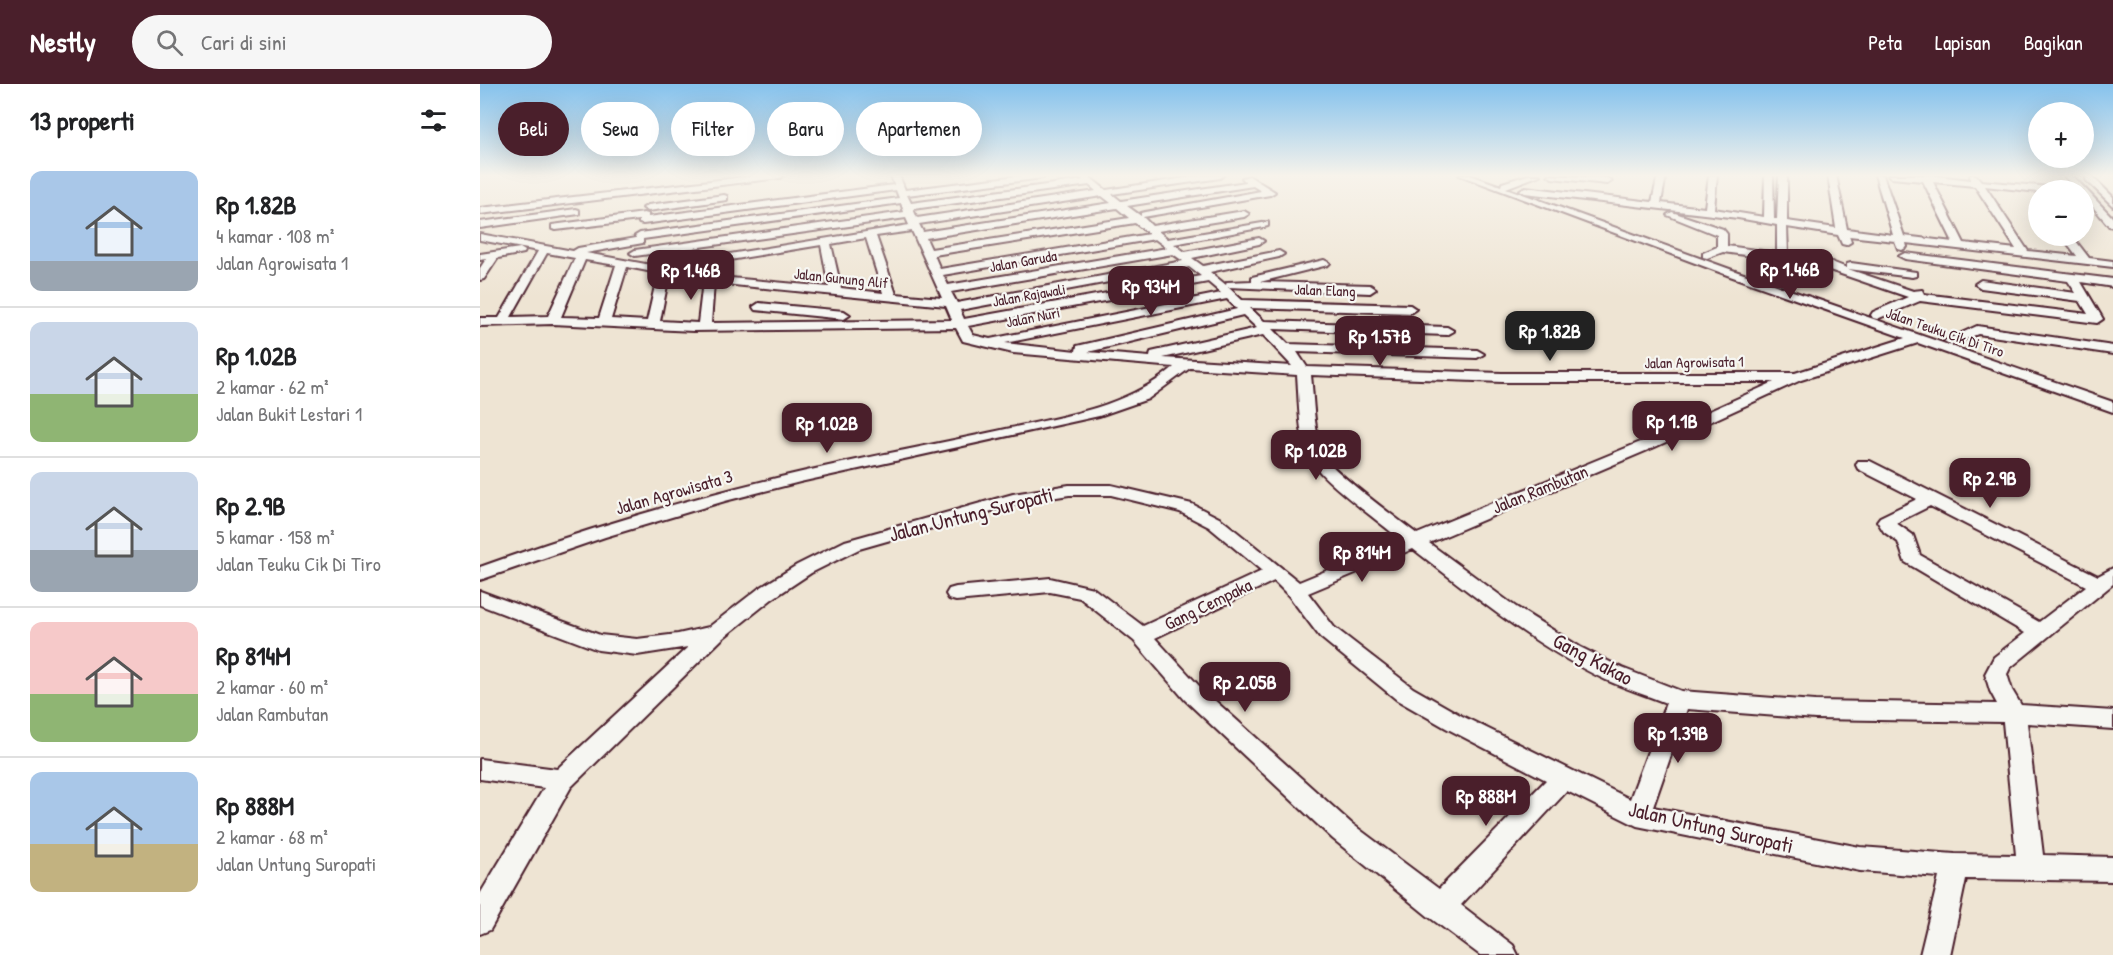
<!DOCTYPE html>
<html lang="id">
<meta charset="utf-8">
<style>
body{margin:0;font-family:"Patrick Hand",sans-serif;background:#f6f6f6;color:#202124;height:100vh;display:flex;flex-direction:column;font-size:22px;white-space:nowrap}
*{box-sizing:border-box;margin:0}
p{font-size:20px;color:#757577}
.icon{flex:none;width:33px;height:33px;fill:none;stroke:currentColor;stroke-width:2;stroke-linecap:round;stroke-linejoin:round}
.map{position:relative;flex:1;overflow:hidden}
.side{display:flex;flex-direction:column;background:#fff;width:480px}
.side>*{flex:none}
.hud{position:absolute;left:18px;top:18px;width:570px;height:54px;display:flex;gap:12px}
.fabs{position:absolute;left:1548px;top:18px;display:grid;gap:12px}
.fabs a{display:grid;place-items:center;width:66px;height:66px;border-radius:50%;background:#fff;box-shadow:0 6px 24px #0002;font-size:30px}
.price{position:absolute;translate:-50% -51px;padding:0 14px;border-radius:12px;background:#4a1f2b;color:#fff;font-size:20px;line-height:39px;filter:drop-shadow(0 2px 3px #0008)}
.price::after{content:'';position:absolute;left:50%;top:36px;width:18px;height:14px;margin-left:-9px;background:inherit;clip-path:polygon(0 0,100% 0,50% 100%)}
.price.on{background:#222;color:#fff}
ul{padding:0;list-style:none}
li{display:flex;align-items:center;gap:18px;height:150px;padding:0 30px}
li+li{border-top:2px solid #e0e0e0}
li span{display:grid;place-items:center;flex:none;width:168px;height:120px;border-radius:12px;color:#555}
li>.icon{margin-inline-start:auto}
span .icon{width:72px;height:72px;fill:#fffc;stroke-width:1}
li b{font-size:26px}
h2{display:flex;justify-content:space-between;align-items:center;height:72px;padding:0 30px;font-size:26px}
.pill{padding:0 21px;border-radius:27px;background:#fff;box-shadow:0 6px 24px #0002;font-size:21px;line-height:54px}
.pill.on{background:#4a1f2b;color:#fff}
header{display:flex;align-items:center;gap:36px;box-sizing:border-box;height:84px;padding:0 30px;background:#4a1f2b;color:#fff}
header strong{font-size:28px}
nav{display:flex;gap:33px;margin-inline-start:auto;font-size:21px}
.search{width:420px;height:54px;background:#f6f6f6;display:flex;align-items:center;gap:15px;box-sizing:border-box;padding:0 21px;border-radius:33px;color:#757577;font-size:22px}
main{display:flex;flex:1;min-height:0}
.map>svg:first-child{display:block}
</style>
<header>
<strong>Nestly</strong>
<div class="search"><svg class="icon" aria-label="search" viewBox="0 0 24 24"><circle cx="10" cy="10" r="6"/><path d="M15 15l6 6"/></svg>Cari di sini</div>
<nav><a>Peta</a><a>Lapisan</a><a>Bagikan</a></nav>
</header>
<main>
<section class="side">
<h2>13 properti<svg class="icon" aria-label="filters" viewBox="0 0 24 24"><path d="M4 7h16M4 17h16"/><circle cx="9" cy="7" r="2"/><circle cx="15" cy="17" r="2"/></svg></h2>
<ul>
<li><span style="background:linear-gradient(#a9c7e8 75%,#9aa5b1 0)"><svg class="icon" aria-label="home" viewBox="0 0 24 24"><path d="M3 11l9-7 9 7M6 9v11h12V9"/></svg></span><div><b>Rp 1.82B</b><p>4 kamar · 108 m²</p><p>Jalan Agrowisata 1</p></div></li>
<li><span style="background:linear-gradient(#c9d6e8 60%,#8fb573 0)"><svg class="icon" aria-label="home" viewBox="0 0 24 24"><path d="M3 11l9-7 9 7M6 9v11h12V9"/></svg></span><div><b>Rp 1.02B</b><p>2 kamar · 62 m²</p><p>Jalan Bukit Lestari 1</p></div></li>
<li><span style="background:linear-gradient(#c9d6e8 65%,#9aa5b1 0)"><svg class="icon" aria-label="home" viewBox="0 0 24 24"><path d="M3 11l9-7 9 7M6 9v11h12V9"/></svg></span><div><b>Rp 2.9B</b><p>5 kamar · 158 m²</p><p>Jalan Teuku Cik Di Tiro</p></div></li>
<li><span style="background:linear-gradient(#f6c9c9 60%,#8fb573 0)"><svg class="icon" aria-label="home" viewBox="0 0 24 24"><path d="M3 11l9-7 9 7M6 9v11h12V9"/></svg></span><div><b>Rp 814M</b><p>2 kamar · 60 m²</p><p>Jalan Rambutan</p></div></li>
<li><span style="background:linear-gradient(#a9c7e8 60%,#c2b280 0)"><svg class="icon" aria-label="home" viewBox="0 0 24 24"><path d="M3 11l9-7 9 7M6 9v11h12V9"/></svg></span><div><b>Rp 888M</b><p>2 kamar · 68 m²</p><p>Jalan Untung Suropati</p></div></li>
</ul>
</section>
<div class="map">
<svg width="1633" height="871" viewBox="0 0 1633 871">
<rect width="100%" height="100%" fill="#eee4d3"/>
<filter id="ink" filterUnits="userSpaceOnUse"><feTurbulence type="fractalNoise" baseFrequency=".0167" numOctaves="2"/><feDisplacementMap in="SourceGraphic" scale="12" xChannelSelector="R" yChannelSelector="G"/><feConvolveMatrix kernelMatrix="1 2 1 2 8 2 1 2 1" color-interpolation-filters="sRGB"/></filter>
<g filter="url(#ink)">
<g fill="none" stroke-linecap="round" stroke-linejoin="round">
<g stroke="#4a1f2b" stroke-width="4">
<g id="minor">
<path d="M281 91H304L300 94 0 130V124Z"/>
<path d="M411 91H419L425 106 545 91H567L563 94 427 111 431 119 603 96 598 91H607L626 106 725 91H744L740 94 632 110 641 117 766 98 762 94 769 92 795 108 790 111 663 133 672 142 764 127 769 130 764 133 678 147 688 155 788 138V142L784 143 694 160 705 168 779 154 784 157 779 160 712 174 723 182 799 167 804 170 799 173 730 188 746 201 747 198 772 197V193L844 176 850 179 848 181 780 198 890 201 896 205 890 209 748 203 762 216 930 221 936 225 930 229 770 224 784 237 967 243 974 247 967 251 793 245 808 260 997 266 1004 270 997 274 817 268 827 283 1022 289H1315L1425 254 1250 192 979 91H990L1021 102 1022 99 1048 91H1060L1026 104 1258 188 1633 318V328L1438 259 1321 296 1175 363 949 459 1036 523 1100 563 1142 584 1201 607 1335 617 1517 620 1510 607 1505 590 1514 573 1545 549 1425 478 1418 458 1404 448 1397 437 1400 433 1437 415 1378 385 1376 381 1378 377H1390L1618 492 1633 484V500L1530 584 1527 590 1532 606 1541 621 1633 627V645L1547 639 1563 771 1633 773V797L1486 795 1470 871H1440L1459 793 1380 787 1157 742 1087 707 981 821 1033 861 1038 871H1000L949 833 853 755 705 616 654 557 600 514 570 508 476 517 469 515 466 510 469 505 476 503 570 494 613 504 663 542 782 487 729 443 700 428 631 411H589L540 419 379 465 331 489 292 515 243 554 91 703 10 846 0 850V810L64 704 0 695V675L77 685 208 563 157 571 118 566 0 521V507L120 551 157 555 198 550 229 543 278 505 317 481 365 457 533 410 589 401H631L712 420 741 435 819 498 921 456C899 437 846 400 831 377 818 357 819 314 817 291L710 284 668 315 619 332 320 398 245 417 125 453 0 496V483C105 445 213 413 322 388 390 372 458 360 526 345 585 332 647 323 694 283L533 269 483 257 476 244 213 247 73 240 0 242V234H19L58 167 0 156V150L93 167 98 164 156 154 155 152 160 149 419 114 416 106 163 140 159 139V136L76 146 72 145V141L164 129 168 130V133L414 101ZM609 101 616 107 437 134 433 125ZM773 102 781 107 665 128 661 129V132L647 122ZM622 112 631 119 443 148 439 140ZM421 119 424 128 155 166 150 169 155 172 426 134 429 141 188 180 182 183 106 169 163 159V155ZM637 124 649 134 451 165 446 154ZM655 139 669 150 460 185 454 171ZM432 147 462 214 416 210 396 152ZM386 154 403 209 361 204 351 160ZM675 155 687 164 468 201 463 191ZM341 161 349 203 229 192 195 185ZM67 169 95 174 68 232 31 233ZM693 170 703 177 477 219 471 208ZM105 176 136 181 119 234 81 233ZM147 183 178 189 167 237 131 235ZM709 183 721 192 484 235 480 226ZM189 191 223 197 218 239 180 237ZM728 198 741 209 510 255 493 251 488 242ZM234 199 466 222 472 236 231 239ZM747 215 757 225 597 262 596 267 525 259ZM763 231 777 244 671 268 670 273 608 268ZM783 251 812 282 683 274ZM831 291 1022 298H1294L1163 357 937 450C918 435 855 390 845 373 833 349 834 317 831 291ZM1450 422 1606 502 1559 538 1440 471 1433 451 1416 439ZM933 465C994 512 1056 563 1126 596 1146 605 1166 611 1186 619L1150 715 982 632 933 604 854 543 828 509ZM794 497 809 512 840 553 917 616 966 644 1066 696 959 805 871 739 721 604 675 554ZM1207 625 1335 635 1523 638 1536 771 1475 770 1380 763 1173 723Z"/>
<path d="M1068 91 1127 94 1132 97 1127 100 1072 94Z"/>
<path d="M1178 91H1186L1181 119 1225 124 1229 91H1237L1234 125 1284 133 1285 91H1293L1294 135H1297L1299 91H1307V137L1356 144 1348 91H1356L1367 145 1413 151 1395 91H1403L1424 152 1473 158 1443 97 1412 94 1408 91H1449L1491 96 1490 91H1496L1501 97 1571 103 1576 106 1558 108 1505 102 1548 167 1597 172 1582 152H1592L1609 174 1633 177V183L1426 159 1427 163 1422 166 1418 165 1415 157 1369 152 1371 158 1366 161 1362 160 1358 151 1307 143 1308 170 1344 175 1367 184V180L1371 179 1436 188V192L1432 193 1368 185 1433 207 1442 206 1444 210 1608 230 1600 217 1501 204 1495 200 1501 196 1596 209 1588 197 1425 175 1419 172 1425 169 1633 195V203L1601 198 1623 235 1617 239 1440 217 1397 235 1393 234 1391 231 1393 228 1428 213 1332 180 1243 168 1227 174 1223 173V169L1237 163V151L1187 131 1192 128 1243 145 1247 150V162L1297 169V141L1258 134 1045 109 1040 106 1045 103 1172 118ZM1453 98 1495 102 1536 165 1484 159Z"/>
<path d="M1583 91H1592L1633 134V143L1629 142 1604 112V106H1597Z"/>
<path d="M1606 91H1614V94L1633 113V122L1606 96Z"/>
<path d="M244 111 247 112V116L168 127 163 124 168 121Z"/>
<path d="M96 125 99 126V130L0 144V138Z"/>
<path d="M40 164 45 167 44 169 18 174 4 195 0 196V184L6 175 0 176V170Z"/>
<path d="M279 219 364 227 370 231 364 235 275 226 273 223Z"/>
<path d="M1497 242 1633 262V270L1498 250 1471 261 1464 257Z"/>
</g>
</g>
<use href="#minor" fill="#f6f6f2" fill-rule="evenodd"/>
</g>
</g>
<linearGradient id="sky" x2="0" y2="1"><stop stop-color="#85c2ed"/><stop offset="0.43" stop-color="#f7f3eb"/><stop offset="1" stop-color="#f7f3eb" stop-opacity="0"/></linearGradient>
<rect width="1633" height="213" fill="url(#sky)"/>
<g text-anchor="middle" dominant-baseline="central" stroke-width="4.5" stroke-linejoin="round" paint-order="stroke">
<g font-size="15" fill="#4a1f2b" stroke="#f6f6f2">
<text transform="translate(543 177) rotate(-10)">Jalan Garuda</text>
<text transform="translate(361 194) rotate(6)">Jalan Gunung Alif</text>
<text transform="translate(845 206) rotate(2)">Jalan Elang</text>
<text transform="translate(549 211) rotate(-10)">Jalan Rajawali</text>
<text transform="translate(553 233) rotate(-11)">Jalan Nuri</text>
<text transform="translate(1465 248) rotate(19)">Jalan Teuku Cik Di Tiro</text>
<text transform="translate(1214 278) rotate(-1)">Jalan Agrowisata 1</text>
</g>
<g font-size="18" fill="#4a1f2b" stroke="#f6f6f2">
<text transform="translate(1060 405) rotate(-22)">Jalan Rambutan</text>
<text transform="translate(194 408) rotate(-16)">Jalan Agrowisata 3</text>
<text transform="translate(728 520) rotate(-26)">Gang Cempaka</text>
</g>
<g font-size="21" fill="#4a1f2b" stroke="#f6f6f2">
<text transform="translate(491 430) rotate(-14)">Jalan Untung Suropati</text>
<text transform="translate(1113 575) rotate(28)">Gang Kakao</text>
<text transform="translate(1231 743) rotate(13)">Jalan Untung Suropati</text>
</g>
</g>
</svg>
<div class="fabs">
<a>+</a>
<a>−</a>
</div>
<b class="price" style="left:1310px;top:216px">Rp 1.46B</b>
<b class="price" style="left:211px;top:217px">Rp 1.46B</b>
<b class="price" style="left:671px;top:233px">Rp 934M</b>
<b class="price on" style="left:1070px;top:278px">Rp 1.82B</b>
<b class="price" style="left:900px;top:283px">Rp 1.57B</b>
<b class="price" style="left:1192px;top:368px">Rp 1.1B</b>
<b class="price" style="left:347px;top:370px">Rp 1.02B</b>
<b class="price" style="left:836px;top:397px">Rp 1.02B</b>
<b class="price" style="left:1510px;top:425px">Rp 2.9B</b>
<b class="price" style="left:882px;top:499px">Rp 814M</b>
<b class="price" style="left:765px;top:629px">Rp 2.05B</b>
<b class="price" style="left:1198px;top:680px">Rp 1.39B</b>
<b class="price" style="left:1006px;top:743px">Rp 888M</b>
<div class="hud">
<a class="pill on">Beli</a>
<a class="pill">Sewa</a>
<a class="pill">Filter</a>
<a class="pill">Baru</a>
<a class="pill">Apartemen</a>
</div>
</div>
</main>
